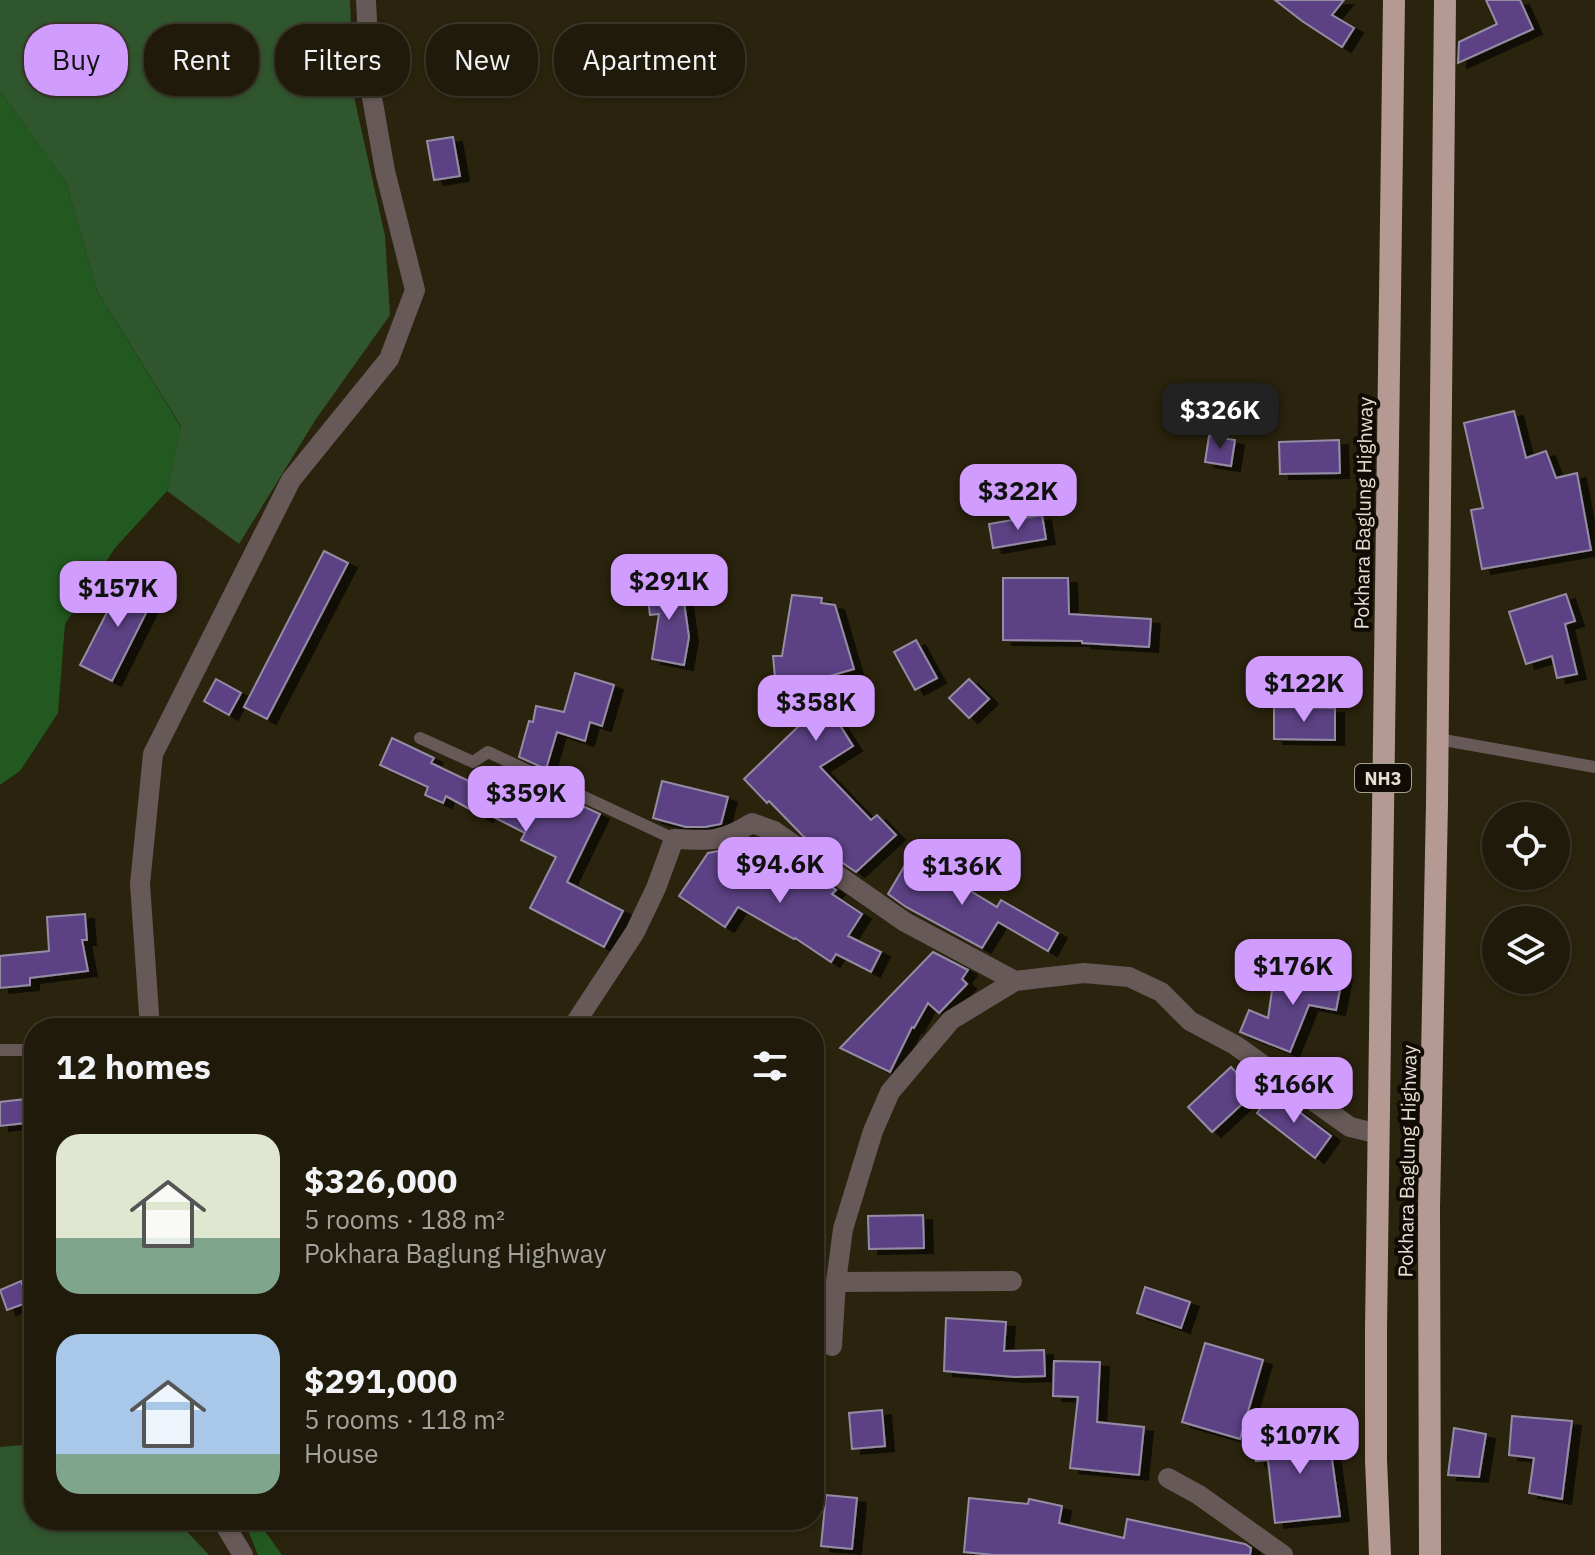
<!DOCTYPE html>
<meta charset="utf-8">
<style>
body{margin:0;font-family:"IBM Plex Sans",sans-serif;background:#2d2718;color:#f1f3f6;height:100vh;display:flex;flex-direction:column;font-size:30px;white-space:nowrap}
*{box-sizing:border-box;margin:0}
p{font-size:26px;color:#a2a19c}
.icon{flex:none;width:44px;height:44px;fill:none;stroke:currentColor;stroke-width:2;stroke-linecap:round;stroke-linejoin:round}
.map{position:relative;flex:1;overflow:hidden}
.drawer{position:absolute;left:24px;top:1018px;width:800px;height:512px;display:flex;flex-direction:column;background:#201a0a;border-radius:32px;box-shadow:0 2px 6px #0004,0 0 0 2px #3d382b}
.drawer>*{flex:none}
.banner{position:absolute;left:24px;top:24px;width:800px;height:72px;display:flex;gap:16px}
.controls{position:absolute;left:1482px;top:802px;display:grid;gap:16px}
.controls a{display:grid;place-items:center;width:88px;height:88px;border-radius:50%;background:#201a0a;box-shadow:0 2px 6px #0004,0 0 0 2px #3d382b;font-size:40px}
.price{position:absolute;translate:-50% -68px;padding:0 18px;border-radius:16px;background:#d09dff;color:#111;font-size:26px;line-height:52px;filter:drop-shadow(0 2px 4px #0008)}
.price::after{content:'';position:absolute;left:50%;top:48px;width:24px;height:18px;margin-left:-12px;background:inherit;clip-path:polygon(0 0,100% 0,50% 100%)}
.price.current{background:#222;color:#fff}
ul{padding:0;list-style:none}
li{display:flex;align-items:center;gap:24px;height:200px;padding:0 32px}
li span{display:grid;place-items:center;flex:none;width:224px;height:160px;border-radius:24px;color:#555}
li>.icon{margin-inline-start:auto}
span .icon{width:96px;height:96px;fill:#fffc;stroke-width:1}
li b{font-size:34px}
h2{display:flex;justify-content:space-between;align-items:center;height:96px;padding:0 32px;font-size:34px}
.pill{padding:0 28px;border-radius:32px;background:#201a0a;box-shadow:0 2px 6px #0004,0 0 0 2px #3d382b;font-size:28px;line-height:72px}
.pill.current{background:#d09dff;color:#111}
.map>svg:first-child{display:block}
</style>
<div class="map">
<svg width="1595" height="1555" viewBox="0 0 1595 1555">
<defs>
<filter id="shadow"><feDropShadow dx="9" dy="5" stdDeviation="0" flood-color="#0009"/></filter>
</defs>
<rect width="100%" height="100%" fill="#2a230d"/>
<g fill="#30562e">
<path d="M0 0H350L353 92 385 236 390 315 316 419 239 544 167 491 181 426 97 291 66 183 0 91Z"/>
<path d="M34 1444V1520H176L209 1555H0V1447Z"/>
</g>
<g fill="#225920">
<path d="M0 91 66 183 97 291 181 427 167 491 115 548 65 624 58 713 20 771 0 785Z"/>
<path d="M244 1520H257L282 1555H258Z"/>
</g>
<g fill="#5c4384" stroke="#948ca5" stroke-width="2" filter="url(#shadow)">
<path d="M1275 0H1344L1332 15 1354 28 1342 47 1302 21Z"/>
<path d="M1486 0H1520L1533 29 1458 63 1459 42 1497 24Z"/>
<path d="M453 137 460 176 434 180 427 141Z"/>
<path d="M1514 411 1526 458 1546 451 1556 478 1577 473 1591 550 1482 569 1471 510 1483 508 1464 423Z"/>
<path d="M1209 436 1235 440 1231 466 1205 462Z"/>
<path d="M1339 440 1340 473 1280 474 1279 442Z"/>
<path d="M1042 515 1046 539 993 548 989 524Z"/>
<path d="M324 551 348 563 267 719 244 707Z"/>
<path d="M125 577 156 593 112 681 80 665Z"/>
<path d="M1003 578H1068L1069 614 1151 619 1149 647 1082 643V641L1003 640Z"/>
<path d="M681 581 689 637 684 665 652 659 659 614 650 615 646 586Z"/>
<path d="M1566 594 1575 621 1565 624 1577 674 1557 678 1552 656 1526 664 1509 612Z"/>
<path d="M792 595 822 598 821 603 835 605 854 669 812 681 853 746 820 767 871 820 877 815 896 835 856 872 803 836 769 801 767 803 744 779 806 719 787 688 776 689 773 656H782Z"/>
<path d="M916 640 937 678 915 690 894 652Z"/>
<path d="M575 673 614 685 602 726 590 722 585 741 557 732 546 769 519 757 529 721 533 722 536 706 564 712Z"/>
<path d="M216 679 241 693 229 715 204 701Z"/>
<path d="M969 679 989 699 969 718 949 698Z"/>
<path d="M1274 707 1335 708V740L1274 739Z"/>
<path d="M392 738 434 758 431 763 500 796 512 773 600 814 567 882 623 911 604 947 530 908 556 857 521 840 525 833 486 813 484 817 446 796 443 803 425 795 428 787 380 765Z"/>
<path d="M662 781 728 797 721 824 705 827H686L653 818Z"/>
<path d="M723 850 775 886 790 858 836 890 832 894 862 914 848 936 881 952 871 972 836 954 831 962 795 938 794 939 738 907 725 927 679 896 708 853Z"/>
<path d="M911 855 997 907 1001 900 1058 933 1048 951 998 922 982 948 906 907 888 894Z"/>
<path d="M85 914 87 940H82L88 971 30 978V985L0 988V956L49 951 47 917Z"/>
<path d="M933 952 968 970 962 979 967 984 939 1013 928 1003 914 1028 912 1027 890 1072 840 1048Z"/>
<path d="M1312 969 1343 975 1336 1010 1309 1005 1290 1052 1240 1032 1249 1010 1268 1018 1274 977 1298 981 1300 973 1311 976Z"/>
<path d="M1231 1067 1255 1092 1212 1132 1188 1107Z"/>
<path d="M1273 1092 1331 1136 1315 1158 1257 1113Z"/>
<path d="M34 1098V1122L0 1126V1102Z"/>
<path d="M923 1215 924 1248 869 1249 868 1216Z"/>
<path d="M21 1281 29 1302 7 1310 0 1290Z"/>
<path d="M1145 1287 1190 1302 1181 1328 1137 1313Z"/>
<path d="M946 1318 1006 1322 1004 1351 1044 1350 1045 1376 1015 1377 944 1371Z"/>
<path d="M1205 1343 1263 1360 1240 1439 1182 1422Z"/>
<path d="M1054 1361 1100 1362 1097 1422 1144 1427 1139 1475 1070 1468 1078 1397 1053 1396Z"/>
<path d="M882 1410 885 1446 852 1449 849 1413Z"/>
<path d="M1512 1416 1572 1421 1562 1499 1529 1493 1534 1458 1509 1455Z"/>
<path d="M1454 1428 1486 1434 1479 1477 1448 1475Z"/>
<path d="M1328 1431 1340 1516 1275 1523 1268 1460 1256 1461 1254 1440Z"/>
<path d="M826 1495 857 1498 852 1549 821 1546Z"/>
<path d="M969 1498 1028 1504 1029 1499 1062 1506 1059 1523 1124 1538 1127 1519 1245 1544 1251 1548 1250 1555H994L964 1552Z"/>
</g>
<g fill="none" stroke-linecap="round" stroke-linejoin="round">
<g stroke="#665957" stroke-width="12">
<path d="M420 738 473 762 488 752 674 839"/>
<path d="M1438 739 1595 767"/>
<path d="M0 1050H34"/>
</g>
<g stroke="#665957" stroke-width="20">
<path d="M150 1028 140 884 153 754 291 480 389 359 415 290 385 171 370 86 366 0"/>
<path d="M572 1028 635 932 656 888 674 839C709 841 722 842 752 823L774 831 905 922 1015 981 1084 973 1129 977 1161 992 1190 1021 1235 1045 1350 1127 1379 1134"/>
<path d="M836 1282 1012 1281"/>
<path d="M832 1346 836 1282 843 1229 873 1131 890 1092 951 1020 1015 981"/>
<path d="M1168 1478 1199 1495 1283 1555"/>
<path d="M222 1520 243 1555"/>
</g>
<g stroke="#b59a94" stroke-width="22">
<path d="M1380 1555 1376 1460V1329L1394 0"/>
<path d="M1430 1555 1429 1208 1437 803 1445 0"/>
</g>
</g>
<g text-anchor="middle" dominant-baseline="central" stroke-width="8" stroke-linejoin="round" paint-order="stroke">
<rect fill="#100c05" stroke="#a5a095" stroke-width="2" x="1355" y="764" width="56" height="28" rx="6"/>
<g font-size="18" font-weight="bold" fill="#e5e0d3">
<text x="1383" y="778">NH3</text>
</g>
<g font-size="20" fill="#e5e0d3" stroke="#100c05">
<text transform="translate(1363 513) rotate(-89)">Pokhara Baglung Highway</text>
<text transform="translate(1407 1161) rotate(-89)">Pokhara Baglung Highway</text>
</g>
</g>
</svg>
<div class="controls">
<a><svg class="icon" aria-label="locate" viewBox="0 0 24 24"><circle cx="12" cy="12" r="6"/><path d="M12 2v4M12 18v4M2 12h4M18 12h4"/></svg></a>
<a><svg class="icon" aria-label="layers" viewBox="0 0 24 24"><path d="M12 4l9 5-9 5-9-5zM3 14l9 5 9-5"/></svg></a>
</div>
<b class="price current" style="left:1220px;top:451px">$326K</b>
<b class="price" style="left:1018px;top:532px">$322K</b>
<b class="price" style="left:669px;top:622px">$291K</b>
<b class="price" style="left:118px;top:629px">$157K</b>
<b class="price" style="left:1304px;top:724px">$122K</b>
<b class="price" style="left:816px;top:743px">$358K</b>
<b class="price" style="left:526px;top:834px">$359K</b>
<b class="price" style="left:780px;top:905px">$94.6K</b>
<b class="price" style="left:962px;top:907px">$136K</b>
<b class="price" style="left:1293px;top:1007px">$176K</b>
<b class="price" style="left:1294px;top:1125px">$166K</b>
<b class="price" style="left:1300px;top:1476px">$107K</b>
<div class="banner">
<a class="pill current">Buy</a>
<a class="pill">Rent</a>
<a class="pill">Filters</a>
<a class="pill">New</a>
<a class="pill">Apartment</a>
</div>
<section class="drawer">
<h2>12 homes<svg class="icon" aria-label="filters" viewBox="0 0 24 24"><path d="M4 7h16M4 17h16"/><circle cx="9" cy="7" r="2"/><circle cx="15" cy="17" r="2"/></svg></h2>
<ul>
<li><span style="background:linear-gradient(#dfe7d0 65%,#7fa58c 0)"><svg class="icon" aria-label="home" viewBox="0 0 24 24"><path d="M3 11l9-7 9 7M6 9v11h12V9"/></svg></span><div><b>$326,000</b><p>5 rooms · 188 m²</p><p>Pokhara Baglung Highway</p></div></li>
<li><span style="background:linear-gradient(#a9c7e8 75%,#7fa58c 0)"><svg class="icon" aria-label="home" viewBox="0 0 24 24"><path d="M3 11l9-7 9 7M6 9v11h12V9"/></svg></span><div><b>$291,000</b><p>5 rooms · 118 m²</p><p>House</p></div></li>
</ul>
</section>
</div>
